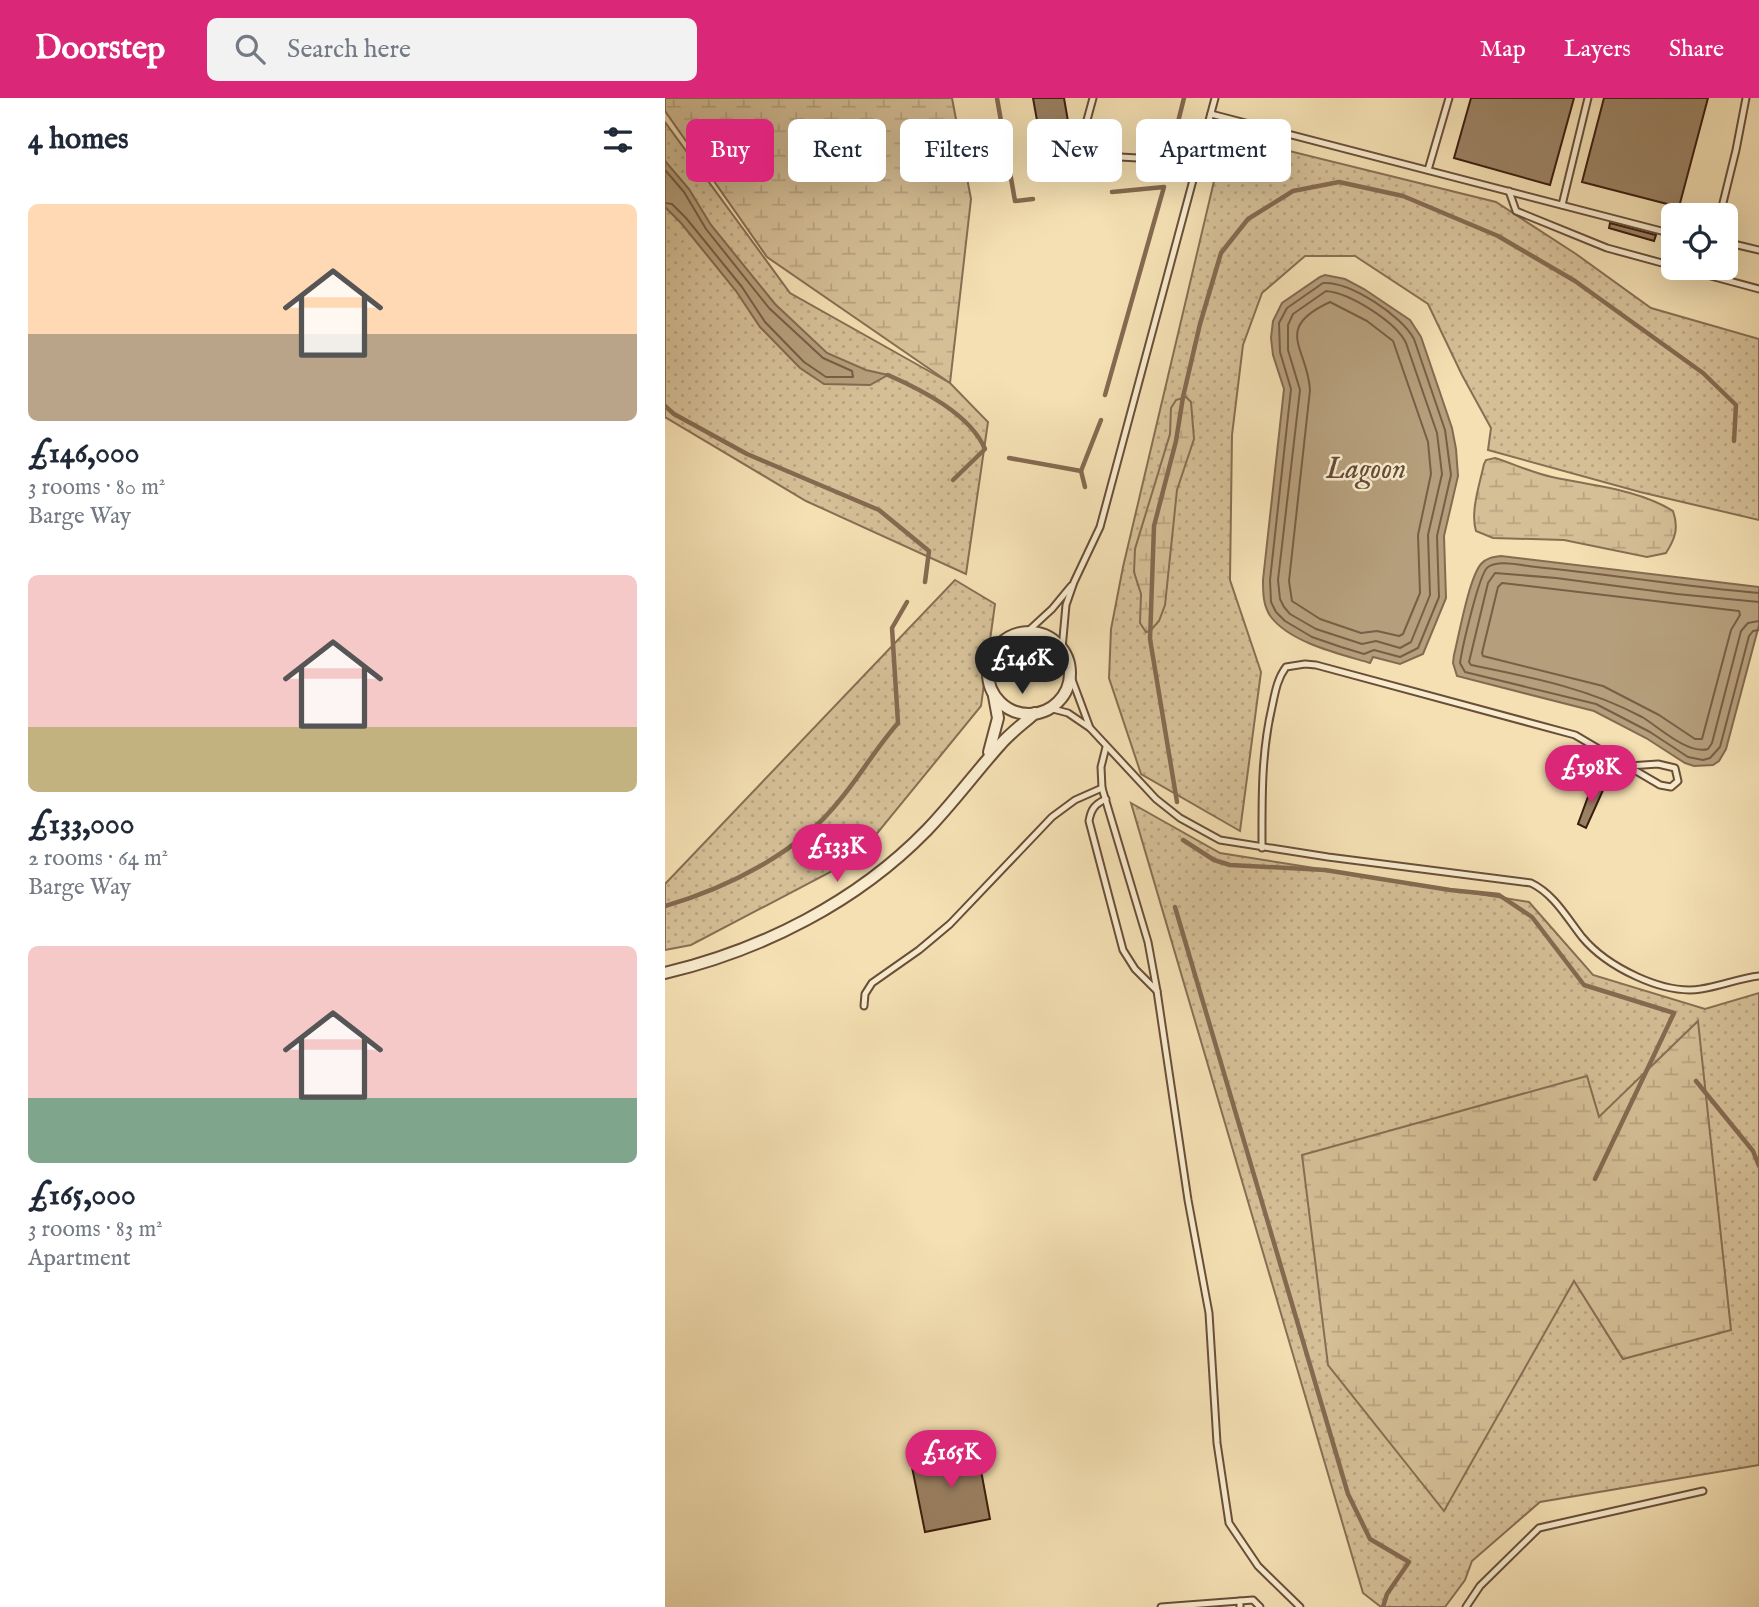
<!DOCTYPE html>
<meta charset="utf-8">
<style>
body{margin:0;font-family:"IM FELL English",serif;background:#f2f2f3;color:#1f2937;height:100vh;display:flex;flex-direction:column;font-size:26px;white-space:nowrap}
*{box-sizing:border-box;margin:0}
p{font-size:23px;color:#747a83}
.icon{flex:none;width:38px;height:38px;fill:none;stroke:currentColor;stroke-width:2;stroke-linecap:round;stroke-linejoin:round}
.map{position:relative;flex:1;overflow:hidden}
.drawer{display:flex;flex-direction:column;background:#fff;width:665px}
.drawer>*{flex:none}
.banner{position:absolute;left:21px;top:21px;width:665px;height:63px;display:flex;gap:14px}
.controls{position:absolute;left:996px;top:105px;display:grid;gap:14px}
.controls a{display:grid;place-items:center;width:77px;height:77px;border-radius:10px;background:#fff;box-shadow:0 7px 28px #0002;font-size:35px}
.price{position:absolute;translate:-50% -60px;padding:0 16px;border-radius:24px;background:#db2777;color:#fff;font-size:23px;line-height:46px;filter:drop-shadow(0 2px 4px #0008)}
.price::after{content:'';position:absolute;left:50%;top:42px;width:21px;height:16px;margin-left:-10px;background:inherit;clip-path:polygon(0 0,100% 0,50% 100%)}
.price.selected{background:#222;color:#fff}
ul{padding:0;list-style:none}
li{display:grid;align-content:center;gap:14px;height:371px;padding:0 28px}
li span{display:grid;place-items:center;height:217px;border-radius:10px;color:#555}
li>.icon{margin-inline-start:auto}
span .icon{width:126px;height:126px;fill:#fffc;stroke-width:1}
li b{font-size:30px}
h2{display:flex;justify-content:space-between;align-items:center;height:84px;padding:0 28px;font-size:30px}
.tag{padding:0 24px;border-radius:10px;background:#fff;box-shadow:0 7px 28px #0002;font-size:24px;line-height:63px}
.tag.selected{background:#db2777;color:#fff}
header{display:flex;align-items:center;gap:42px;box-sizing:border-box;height:98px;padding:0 35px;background:#db2777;color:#fff}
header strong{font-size:33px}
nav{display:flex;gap:38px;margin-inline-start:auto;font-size:24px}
.search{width:490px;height:63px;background:#f2f2f3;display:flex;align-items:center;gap:18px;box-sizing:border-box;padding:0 24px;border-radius:10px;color:#747a83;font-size:26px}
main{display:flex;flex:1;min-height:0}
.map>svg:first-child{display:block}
</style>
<header>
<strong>Doorstep</strong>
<div class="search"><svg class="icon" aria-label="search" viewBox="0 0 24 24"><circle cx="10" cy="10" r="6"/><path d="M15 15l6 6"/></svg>Search here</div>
<nav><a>Map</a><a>Layers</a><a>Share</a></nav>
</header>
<main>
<section class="drawer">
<h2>4 homes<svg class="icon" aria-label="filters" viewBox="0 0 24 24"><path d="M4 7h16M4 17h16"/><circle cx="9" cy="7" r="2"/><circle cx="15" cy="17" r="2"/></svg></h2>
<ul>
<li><span style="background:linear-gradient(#ffd9b3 60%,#b9a48a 0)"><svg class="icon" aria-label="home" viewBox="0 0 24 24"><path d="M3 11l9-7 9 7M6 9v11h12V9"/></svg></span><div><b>£146,000</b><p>3 rooms · 80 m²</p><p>Barge Way</p></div></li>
<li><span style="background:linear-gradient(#f6c9c9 70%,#c2b280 0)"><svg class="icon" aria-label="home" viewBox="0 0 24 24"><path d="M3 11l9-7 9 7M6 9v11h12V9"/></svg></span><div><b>£133,000</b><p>2 rooms · 64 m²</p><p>Barge Way</p></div></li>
<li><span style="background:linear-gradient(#f6c9c9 70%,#7fa58c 0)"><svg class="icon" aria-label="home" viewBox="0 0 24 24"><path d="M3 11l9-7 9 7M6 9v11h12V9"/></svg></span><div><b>£165,000</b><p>3 rooms · 83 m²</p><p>Apartment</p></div></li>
</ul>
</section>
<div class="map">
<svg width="1094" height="1509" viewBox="0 0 1094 1509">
<defs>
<pattern id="grass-dots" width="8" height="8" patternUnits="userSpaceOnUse" patternTransform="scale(1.75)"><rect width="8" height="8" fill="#d5bf97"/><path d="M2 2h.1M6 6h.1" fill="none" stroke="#b8a481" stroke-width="1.8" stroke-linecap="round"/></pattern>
<pattern id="wetland-marsh" width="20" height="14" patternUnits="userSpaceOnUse" patternTransform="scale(1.75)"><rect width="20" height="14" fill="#d5bf97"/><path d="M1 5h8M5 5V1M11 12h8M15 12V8" fill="none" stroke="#b8a481"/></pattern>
</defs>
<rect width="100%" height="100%" fill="#f4e0b3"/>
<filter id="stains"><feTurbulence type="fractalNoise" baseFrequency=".00286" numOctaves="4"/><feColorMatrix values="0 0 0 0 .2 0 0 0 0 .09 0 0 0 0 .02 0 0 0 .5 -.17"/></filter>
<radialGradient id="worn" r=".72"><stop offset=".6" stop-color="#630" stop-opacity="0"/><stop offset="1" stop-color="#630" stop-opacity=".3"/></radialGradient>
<g fill="url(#grass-dots)" stroke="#886e53" stroke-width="2" fill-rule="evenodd">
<path d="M0 24 125 195 285 285 323 324 301 476 141 403 0 319Z"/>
<path d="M580 42 831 104 911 156 986 210 1094 241V422L975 394 823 352 826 330 797 277 763 206 690 158H640L597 195 578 247 567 337 565 482 596 574 575 733 476 676 444 580 446 531 458 469 554 62Z"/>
<path d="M290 482 330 506 316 608 192 760 26 847 0 852V786Z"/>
<path d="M466 705 555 755 864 804 928 877 1040 911 1094 895V1367L875 1404 807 1463 800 1482 780 1509H716L698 1495ZM921 978 934 1019 958 1261 910 1183Z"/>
</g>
<g fill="url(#wetland-marsh)" stroke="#886e53" stroke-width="2">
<path d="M0 0H287L306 101 285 285 102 159 0 13Z"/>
<path d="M521 299 526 304 529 341 512 392 500 507 494 523 485 533 481 534 475 525 476 496 469 474 470 451 505 336 506 310 511 302Z"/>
<path d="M830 360C849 366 868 375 887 379 928 388 972 391 1008 413 1014 430 1010 441 1001 455L982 459 899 442 828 440 811 433C805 414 815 385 819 366L821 362Z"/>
<path d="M1033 923 1066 1232 958 1261 909 1183 779 1413 663 1267 637 1057 922 978 934 1019Z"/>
</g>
<g fill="#b59e7b" stroke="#846a50" stroke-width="2">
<path d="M0 63 24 91 46 127 110 206 162 255 201 272 223 277 205 287 159 286 135 270 95 229 71 193 16 125 0 109Z"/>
<path d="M660 177 680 181 699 191 745 222 756 239 787 330 791 351 793 378 779 438 781 500 758 556 735 566 708 559 705 565C675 556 626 545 606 519 598 508 598 495 598 482L619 291 608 257 606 240 608 223 617 205 655 179Z"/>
<path d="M836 458 1094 489V527L1061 651 1054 663 1048 667 1029 668 1020 665 981 640 929 613 792 578 788 565 789 557C794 537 804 480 816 466 821 460 828 459 836 458Z"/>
</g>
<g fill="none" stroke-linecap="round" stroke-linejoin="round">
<g stroke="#785e45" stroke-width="2">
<path d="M0 72 19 94 41 131 104 210 158 260 187 273 188 279H161L139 264 100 224 77 189 21 120 7 106 0 105"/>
<path d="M658 185C685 183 737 218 749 241L780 332 786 377 772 438 774 499 753 550 735 559 709 552 699 556 676 549 647 539 620 523 611 514 606 504 605 482 626 291 615 254 614 225 622 210Z"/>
<path d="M661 193C685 195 731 224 741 245L772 335 777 376 763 437 765 497 746 544 735 550 711 543 697 546 651 531 625 516 619 509 615 501 613 482 635 292 623 252V227L628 216Z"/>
<path d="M665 204 702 223 728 243 763 344 766 376 753 437 755 495 738 536 734 538 712 533 696 535 655 521 627 503 624 483 645 292C643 250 607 231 665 204Z"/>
<path d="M837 485 1074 513 1075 517 1066 532 1037 641H1030L994 617 938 588 818 558 817 555 833 489Z"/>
<path d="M1094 495C1019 489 945 476 871 469 858 468 834 461 823 469 814 475 797 551 795 565L800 574 931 606 985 634 1023 659 1038 662 1045 660 1055 649 1084 538 1088 533 1094 532"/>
<path d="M1094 504 1012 496 891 480 830 475 823 485 804 564 806 567C865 579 923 590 977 619 994 629 1023 657 1043 651L1047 645 1076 533 1083 525 1094 523"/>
</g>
<g stroke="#846a50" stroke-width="4.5">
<path d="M332 0 350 103 368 101"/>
<path d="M506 52 519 0"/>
<path d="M223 277C257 292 305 316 320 351L288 382"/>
<path d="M440 297 499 89 447 94"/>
<path d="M0 308 9 316 82 356 214 412 264 453 260 484"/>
<path d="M344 360 416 373 436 322"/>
<path d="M416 373 420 389"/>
<path d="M512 704 485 541 489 428 511 343 518 299 535 226 556 155 583 121 628 93 674 84 738 98 833 138 910 183 1038 275 1071 307 1069 343"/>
<path d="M518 742 549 762 565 767 660 772 785 792 834 797 867 819 919 887 1009 915 930 1081"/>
<path d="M0 808C62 790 133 755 174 703 195 678 211 650 233 625L227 530 242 504"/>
<path d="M510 809 683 1396 705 1441 744 1464 722 1496 718 1509"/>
<path d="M1031 983 1088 1053 1094 1068"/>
</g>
</g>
<g fill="#9b8264" stroke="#3b1d0f" stroke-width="2">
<path d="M368 0H399L409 58 379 62Z"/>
<path d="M806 0H909L885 87 789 60Z"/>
<path d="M939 0H1043L1014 109 917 84Z"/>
<path d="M945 125 991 137 989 143 944 130Z"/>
<path d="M928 685 939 690 921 730 913 726Z"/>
<path d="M312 1351 325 1421 260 1434 246 1364Z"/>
</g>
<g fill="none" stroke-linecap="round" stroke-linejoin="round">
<g stroke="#694e38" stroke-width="9">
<g id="service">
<path d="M428 0 419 33 423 51 437 58 491 61 531 74"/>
<path d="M546 16 1008 136"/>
<path d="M763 72 784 0"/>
<path d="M844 93 851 113 942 150 1008 168"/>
<path d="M897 107 923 0"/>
<path d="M1055 117 1071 52 1081 0"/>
<path d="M1060 144 1094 152"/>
<path d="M1016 170 1094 191"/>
<path d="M362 534 387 511 406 488"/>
<path d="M397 551 401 507 409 484 435 429 550 0"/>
<path d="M405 576 425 630"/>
<path d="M384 610 403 615 425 630 491 701 515 720 555 742 663 759 866 785C889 796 902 820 917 839 942 869 998 897 1036 891 1056 888 1075 880 1094 878"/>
<path d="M441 649 436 669 437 690 483 844 492 893 523 1102 544 1215 552 1345 564 1425 593 1468 635 1509"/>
<path d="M441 701C430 706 426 711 424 723L458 852 470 871 492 893"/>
<path d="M597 750C597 702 596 656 607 609 610 595 612 581 621 569L640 566 651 567 910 637 995 687 1006 689 1013 683 1010 670 993 666 964 668"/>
<path d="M199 908 200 896 207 885 254 852 285 826 387 719 410 702 437 690"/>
<path d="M496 1509 575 1503"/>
<path d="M575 1509V1503L588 1502 595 1509"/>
<path d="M801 1509 815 1488 874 1430 1038 1393"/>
</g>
</g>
<g stroke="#694e38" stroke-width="14">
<g id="minor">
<circle cx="364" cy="575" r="41"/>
<path d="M324 654 333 620 329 598"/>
<path d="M0 875C97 852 192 804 262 732 288 705 310 675 335 647 345 635 358 626 370 615"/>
</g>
</g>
<use href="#service" stroke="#f8ebce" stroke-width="5"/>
<use href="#minor" stroke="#f8ebce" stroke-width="10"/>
</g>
<g text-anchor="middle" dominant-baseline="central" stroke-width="5" stroke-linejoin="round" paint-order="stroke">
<g font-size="30" font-style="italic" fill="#664a35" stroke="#f8ebce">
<text x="701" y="372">Lagoon</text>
</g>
</g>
<rect width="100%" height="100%" filter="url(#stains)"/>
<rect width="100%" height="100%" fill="url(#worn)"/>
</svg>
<div class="controls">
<a><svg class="icon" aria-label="locate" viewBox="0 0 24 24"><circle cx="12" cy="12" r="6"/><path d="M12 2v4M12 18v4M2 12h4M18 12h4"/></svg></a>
</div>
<b class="price selected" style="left:357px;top:598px">£146K</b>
<b class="price" style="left:926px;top:707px">£198K</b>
<b class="price" style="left:172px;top:786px">£133K</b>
<b class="price" style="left:286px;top:1392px">£165K</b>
<div class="banner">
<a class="tag selected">Buy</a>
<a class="tag">Rent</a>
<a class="tag">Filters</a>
<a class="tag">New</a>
<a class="tag">Apartment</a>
</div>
</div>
</main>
